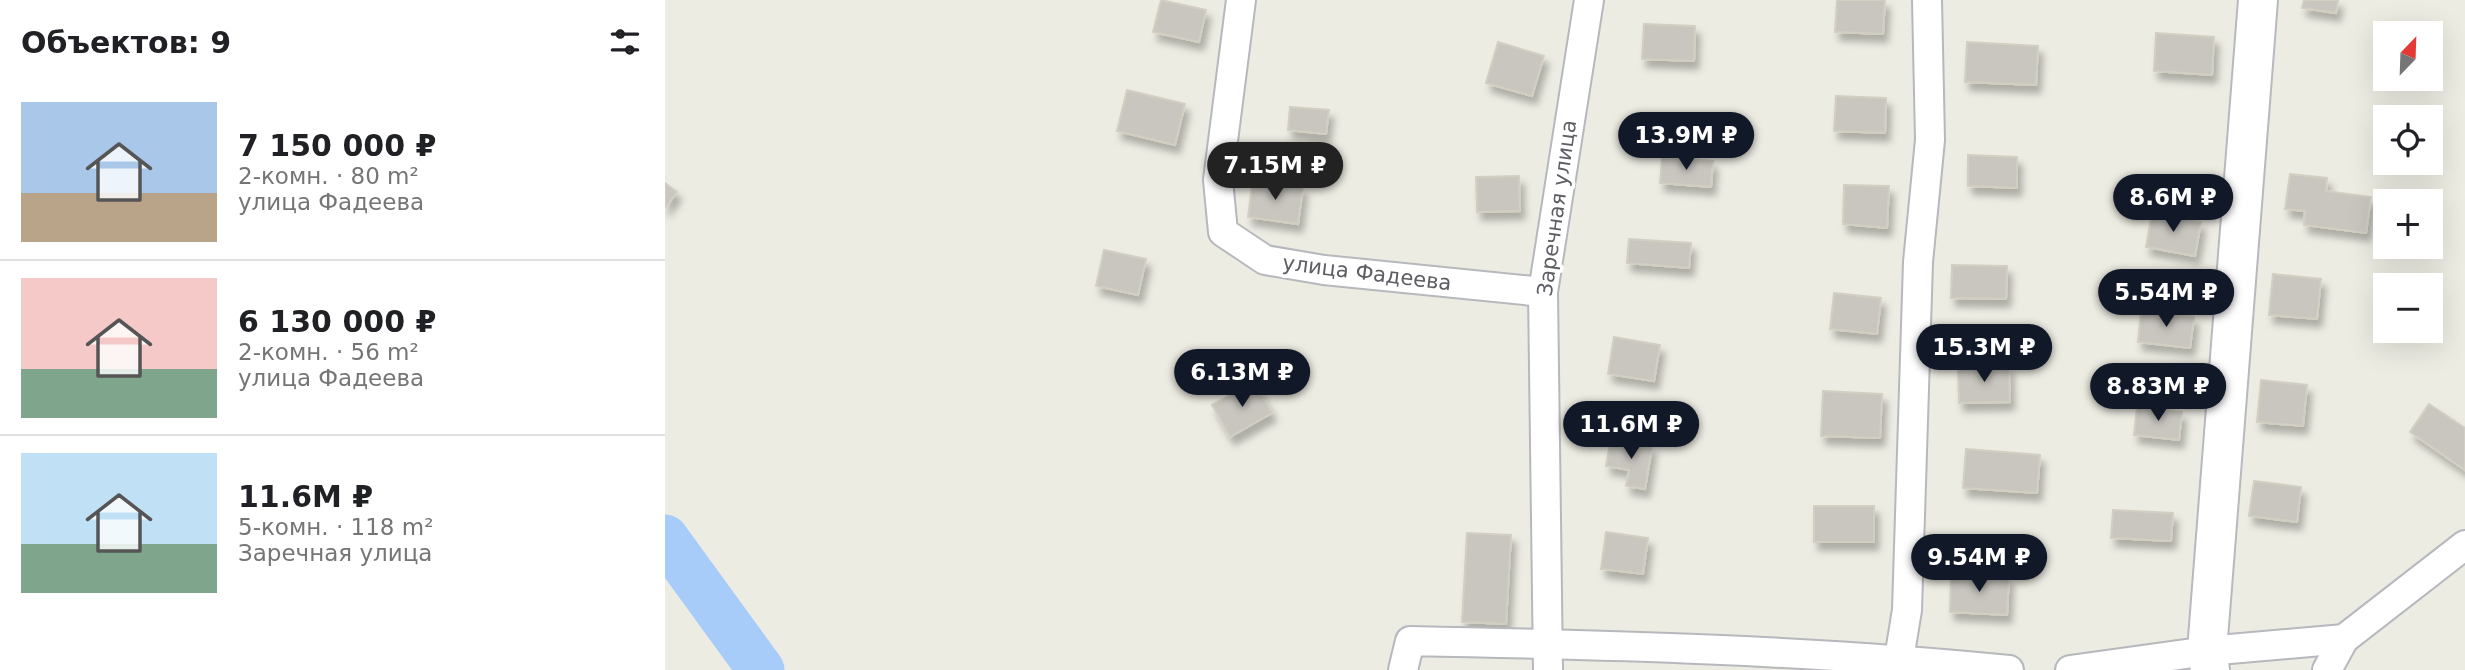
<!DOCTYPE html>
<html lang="ru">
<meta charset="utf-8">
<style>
body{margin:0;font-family:"DejaVu Sans",sans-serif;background:#f6f6f6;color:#202124;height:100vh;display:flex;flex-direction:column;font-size:26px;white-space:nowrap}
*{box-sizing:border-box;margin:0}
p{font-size:23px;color:#757577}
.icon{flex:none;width:38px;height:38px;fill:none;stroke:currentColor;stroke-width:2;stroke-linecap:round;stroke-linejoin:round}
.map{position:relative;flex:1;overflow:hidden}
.side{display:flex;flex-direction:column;background:#fff;width:665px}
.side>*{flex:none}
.needle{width:46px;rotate:23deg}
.controls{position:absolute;left:1708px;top:21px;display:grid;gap:14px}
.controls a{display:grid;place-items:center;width:70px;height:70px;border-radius:0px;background:#fff;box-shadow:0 7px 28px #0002;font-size:35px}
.price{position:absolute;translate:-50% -60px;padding:0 16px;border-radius:24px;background:#111827;color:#fff;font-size:23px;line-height:46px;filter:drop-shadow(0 2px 4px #0008)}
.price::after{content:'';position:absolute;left:50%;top:42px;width:21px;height:16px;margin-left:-10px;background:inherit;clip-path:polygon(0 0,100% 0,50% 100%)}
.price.on{background:#222;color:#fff}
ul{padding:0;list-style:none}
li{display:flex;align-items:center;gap:21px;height:175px;padding:0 21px}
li+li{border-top:2px solid #e0e0e0}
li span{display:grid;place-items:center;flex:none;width:196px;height:140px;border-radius:0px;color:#555}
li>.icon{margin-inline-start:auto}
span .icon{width:84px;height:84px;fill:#fffc;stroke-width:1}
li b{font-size:30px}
h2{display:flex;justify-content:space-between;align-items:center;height:84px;padding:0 21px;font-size:30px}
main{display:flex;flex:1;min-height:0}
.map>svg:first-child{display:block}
</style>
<main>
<section class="side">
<h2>Объектов: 9<svg class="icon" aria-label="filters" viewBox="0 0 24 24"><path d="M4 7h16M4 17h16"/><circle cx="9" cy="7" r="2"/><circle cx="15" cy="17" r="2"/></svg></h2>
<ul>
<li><span style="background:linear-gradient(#a9c7e8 65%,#b9a48a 0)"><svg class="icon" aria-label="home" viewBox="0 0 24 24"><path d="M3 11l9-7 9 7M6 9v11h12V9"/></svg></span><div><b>7 150 000 ₽</b><p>2-комн. · 80 m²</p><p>улица Фадеева</p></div></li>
<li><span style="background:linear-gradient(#f6c9c9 65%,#7fa58c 0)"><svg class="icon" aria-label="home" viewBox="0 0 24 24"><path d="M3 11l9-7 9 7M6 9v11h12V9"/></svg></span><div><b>6 130 000 ₽</b><p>2-комн. · 56 m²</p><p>улица Фадеева</p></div></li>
<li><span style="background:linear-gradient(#bfe0f5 65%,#7fa58c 0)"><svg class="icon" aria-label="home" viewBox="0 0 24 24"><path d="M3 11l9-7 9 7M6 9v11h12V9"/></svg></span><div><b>11.6M ₽</b><p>5-комн. · 118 m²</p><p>Заречная улица</p></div></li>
</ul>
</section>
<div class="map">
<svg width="1800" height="670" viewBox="0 0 1800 670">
<defs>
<filter id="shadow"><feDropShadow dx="4.5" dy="8" stdDeviation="3.5" flood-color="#0004"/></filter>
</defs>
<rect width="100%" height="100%" fill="#edece3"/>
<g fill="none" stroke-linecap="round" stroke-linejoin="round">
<path stroke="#a7ccfa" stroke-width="47" d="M0 538 96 670"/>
</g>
<g fill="#c9c6c0" stroke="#d2cfc2" stroke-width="2" filter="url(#shadow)">
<path d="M496 0 541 10 534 42 488 32Z"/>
<path d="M1172 0H1220L1218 34 1170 32Z"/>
<path d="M1639 0H1673L1671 13 1637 8Z"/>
<path d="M979 24 1030 26 1029 61 977 59Z"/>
<path d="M1491 33 1549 37 1547 75 1489 71Z"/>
<path d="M833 42 879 56 867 96 821 83Z"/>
<path d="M1302 42 1373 46 1371 85 1300 82Z"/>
<path d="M462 90 520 104 510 145 452 131Z"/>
<path d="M1171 96 1221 98 1220 133 1169 131Z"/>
<path d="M625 107 664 110 661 134 623 130Z"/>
<path d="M1303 155 1352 157V188L1303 186Z"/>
<path d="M997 157 1048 161 1046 187 995 183Z"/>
<path d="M1625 174 1662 178 1661 191 1706 197 1701 233 1639 225 1640 211 1620 209Z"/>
<path d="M854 176 855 211 812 212 811 177Z"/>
<path d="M588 179 638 187 633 224 583 217Z"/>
<path d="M0 183 12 192 0 208Z"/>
<path d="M1179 185 1224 186 1222 228 1178 224Z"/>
<path d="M1487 213 1536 222 1530 256 1481 247Z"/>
<path d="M964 239 1026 243 1024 268 962 263Z"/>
<path d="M439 250 481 259 473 295 431 286Z"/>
<path d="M1287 265 1342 266 1341 299 1286 298Z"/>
<path d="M1608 274 1656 279 1652 319 1604 315Z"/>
<path d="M1169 293 1216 298 1212 334 1165 329Z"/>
<path d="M1476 310 1529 317 1525 348 1473 342Z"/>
<path d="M949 337 995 345 989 381 943 374Z"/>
<path d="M1344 365 1345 402 1294 403 1293 367Z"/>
<path d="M1596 380 1642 385 1638 426 1592 422Z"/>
<path d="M589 382 607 413 565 437 547 405Z"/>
<path d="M1158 391 1217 394 1215 438 1156 436Z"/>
<path d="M1764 404 1800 428V470L1745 432Z"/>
<path d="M1472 407 1517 412 1514 440 1469 435Z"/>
<path d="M946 438 987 446 980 489 961 486 964 470 941 466Z"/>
<path d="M1301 449 1375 455 1372 493 1298 488Z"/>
<path d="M1589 481 1636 487 1632 522 1584 516Z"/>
<rect x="1149" y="506" width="60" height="36"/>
<path d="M1448 510 1508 513 1506 541 1446 538Z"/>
<path d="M941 532 983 538 978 574 936 569Z"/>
<path d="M802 533 846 535 841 624 797 622Z"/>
<path d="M1286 574 1344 576 1342 615 1285 612Z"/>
</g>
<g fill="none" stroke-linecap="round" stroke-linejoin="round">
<g stroke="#b6b8bd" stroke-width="32">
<g id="street">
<path d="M576 0 553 180 558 232 600 260 659 270 878 292"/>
<path d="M738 670 745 641C944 645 1145 650 1344 670"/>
<path d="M883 670 878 292 924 0"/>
<path d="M1218 670 1234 659 1242 610 1253 262 1265 140 1262 0"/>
<path d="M1405 670 1542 651 1679 639"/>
<path d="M1662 670 1679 639 1800 545"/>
</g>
</g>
<g stroke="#b7b9bf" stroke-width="42">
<path id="secondary" d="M1545 670 1542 651 1593 0"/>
</g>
<use href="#street" stroke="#fff" stroke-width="28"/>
<use href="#secondary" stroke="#fff" stroke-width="38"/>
</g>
<g text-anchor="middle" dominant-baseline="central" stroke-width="7" stroke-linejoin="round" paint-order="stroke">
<g font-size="21" fill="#5c5e63" stroke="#fff">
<text transform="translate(892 208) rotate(-82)">Заречная улица</text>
<text transform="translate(702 273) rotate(7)">улица Фадеева</text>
</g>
</g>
</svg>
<div class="controls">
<a><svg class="needle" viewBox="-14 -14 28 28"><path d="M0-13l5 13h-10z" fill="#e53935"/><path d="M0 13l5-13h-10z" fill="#757577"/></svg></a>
<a><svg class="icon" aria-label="locate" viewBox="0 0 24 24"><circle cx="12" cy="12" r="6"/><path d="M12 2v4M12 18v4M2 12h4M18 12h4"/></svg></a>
<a>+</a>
<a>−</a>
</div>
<b class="price" style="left:1021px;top:172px">13.9M ₽</b>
<b class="price on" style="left:610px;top:202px">7.15M ₽</b>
<b class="price" style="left:1508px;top:234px">8.6M ₽</b>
<b class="price" style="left:1501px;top:329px">5.54M ₽</b>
<b class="price" style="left:1319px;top:384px">15.3M ₽</b>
<b class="price" style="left:577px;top:409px">6.13M ₽</b>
<b class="price" style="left:1493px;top:423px">8.83M ₽</b>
<b class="price" style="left:966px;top:461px">11.6M ₽</b>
<b class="price" style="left:1314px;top:594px">9.54M ₽</b>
</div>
</main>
